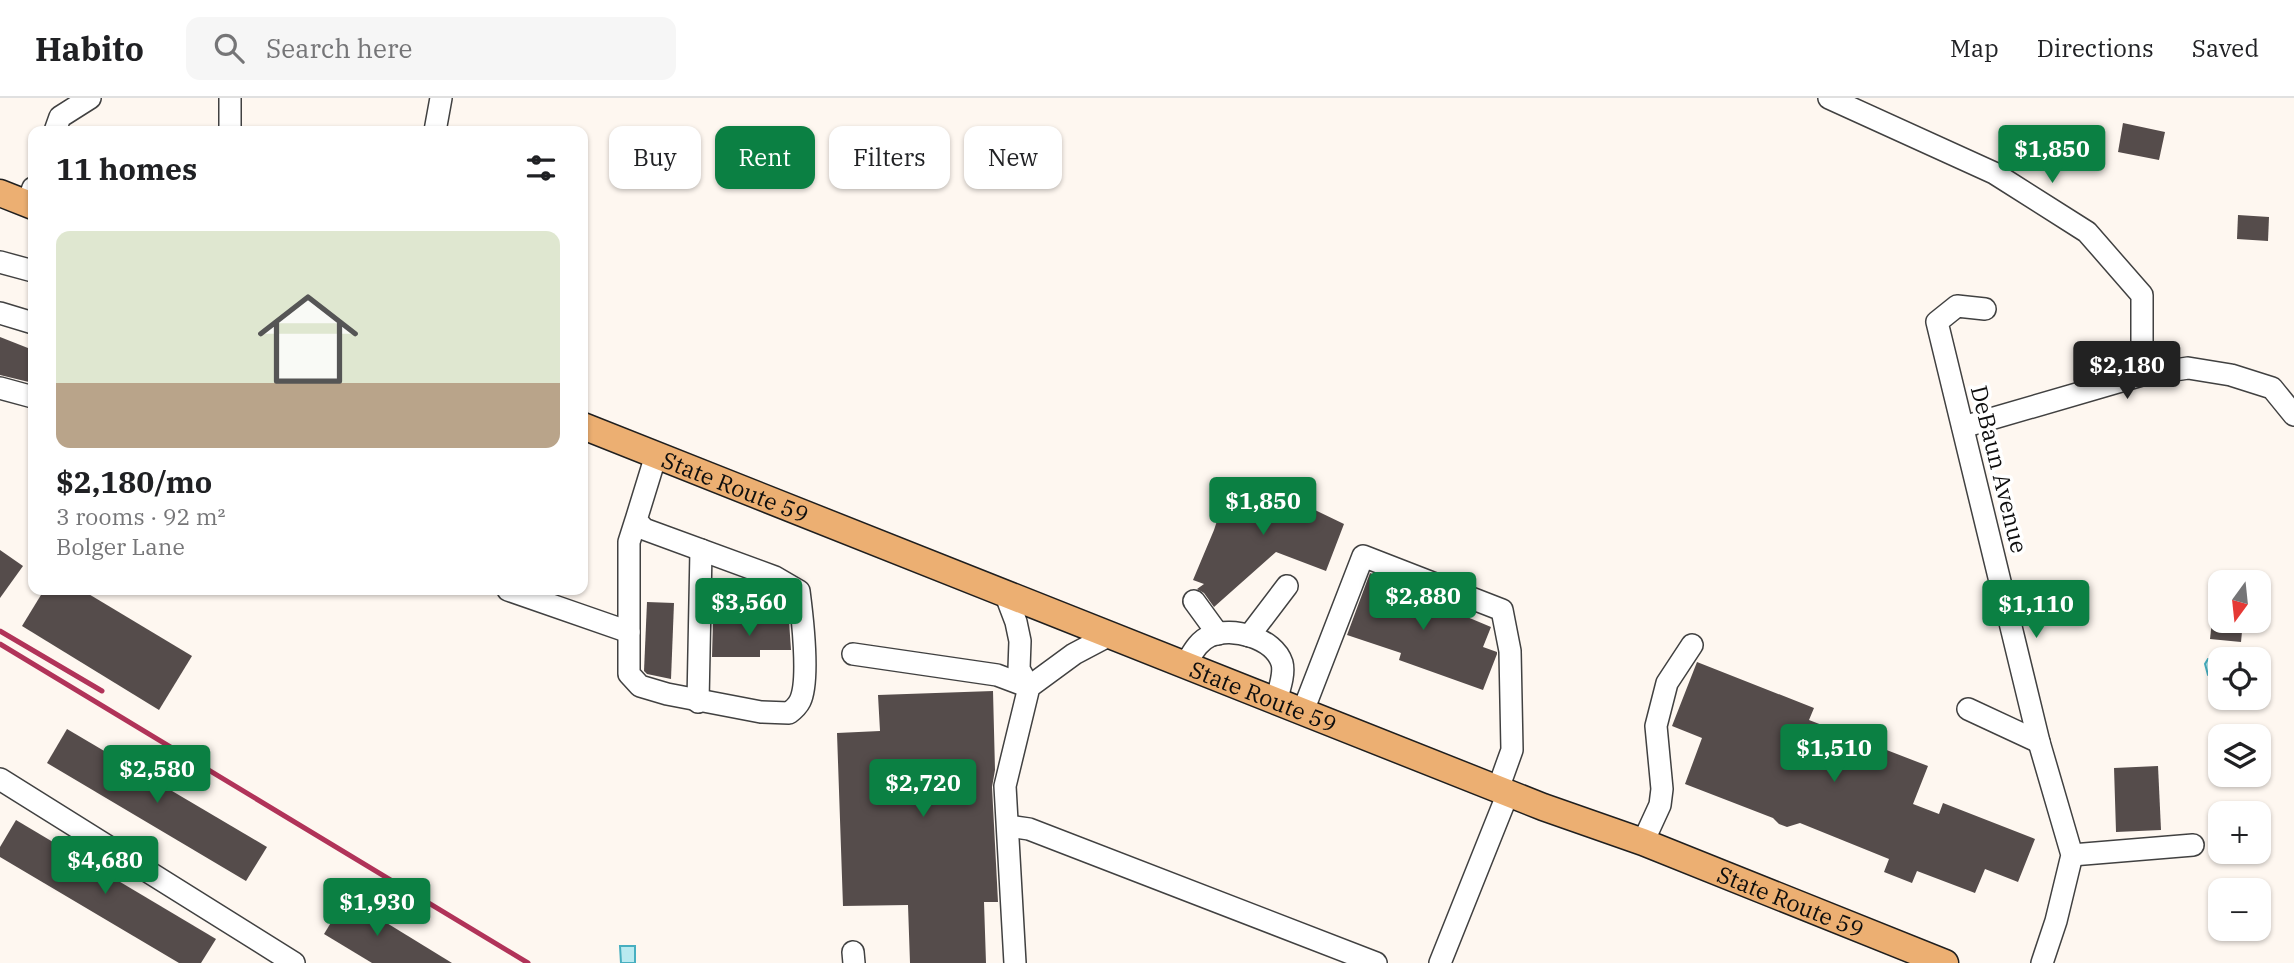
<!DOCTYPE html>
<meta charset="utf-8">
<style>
body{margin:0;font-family:"IBM Plex Serif",serif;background:#f6f6f6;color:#202124;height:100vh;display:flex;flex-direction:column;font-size:26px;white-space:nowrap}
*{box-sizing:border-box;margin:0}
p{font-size:23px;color:#757577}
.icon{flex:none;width:38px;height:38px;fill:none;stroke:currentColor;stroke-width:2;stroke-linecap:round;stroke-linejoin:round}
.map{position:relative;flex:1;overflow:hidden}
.drawer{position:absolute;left:28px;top:28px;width:560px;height:469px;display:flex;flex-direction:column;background:#fff;border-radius:14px;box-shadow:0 2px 5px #0004}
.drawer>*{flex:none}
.guide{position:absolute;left:609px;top:28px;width:665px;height:63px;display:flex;gap:14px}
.needle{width:46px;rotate:195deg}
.controls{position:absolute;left:2208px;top:472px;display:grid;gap:14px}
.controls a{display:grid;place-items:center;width:63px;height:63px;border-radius:14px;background:#fff;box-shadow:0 2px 5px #0004;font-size:35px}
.price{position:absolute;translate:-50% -60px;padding:0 16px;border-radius:7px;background:#0b8043;color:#fff;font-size:23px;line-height:46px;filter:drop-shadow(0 2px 4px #0008)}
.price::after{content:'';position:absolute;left:50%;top:42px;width:21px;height:16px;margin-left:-10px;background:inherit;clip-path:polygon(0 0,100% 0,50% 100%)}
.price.active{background:#222;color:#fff}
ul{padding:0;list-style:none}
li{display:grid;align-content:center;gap:14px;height:371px;padding:0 28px}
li+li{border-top:2px solid #e0e0e0}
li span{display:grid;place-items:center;height:217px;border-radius:14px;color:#555}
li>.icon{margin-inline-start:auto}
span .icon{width:126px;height:126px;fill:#fffc;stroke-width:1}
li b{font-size:30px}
h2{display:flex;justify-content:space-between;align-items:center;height:84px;padding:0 28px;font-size:30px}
.pill{padding:0 24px;border-radius:14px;background:#fff;box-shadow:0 2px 5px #0004;font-size:24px;line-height:63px}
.pill.active{background:#0b8043;color:#fff}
header{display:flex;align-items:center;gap:42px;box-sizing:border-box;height:98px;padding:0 35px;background:#fff;border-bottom:2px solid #e0e0e0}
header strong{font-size:33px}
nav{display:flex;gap:38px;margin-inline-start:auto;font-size:24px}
.search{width:490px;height:63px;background:#f6f6f6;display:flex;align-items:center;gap:18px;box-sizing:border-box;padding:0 24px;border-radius:14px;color:#757577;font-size:26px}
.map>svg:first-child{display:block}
</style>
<header>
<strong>Habito</strong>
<div class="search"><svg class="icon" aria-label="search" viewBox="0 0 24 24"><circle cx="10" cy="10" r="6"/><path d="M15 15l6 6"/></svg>Search here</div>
<nav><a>Map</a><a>Directions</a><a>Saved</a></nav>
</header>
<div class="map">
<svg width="2294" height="865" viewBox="0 0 2294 865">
<rect width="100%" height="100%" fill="#fef7f0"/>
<g fill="#b9eaf0" stroke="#47afc0" stroke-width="2">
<path d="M2208 561 2221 562V580L2208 577 2205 566Z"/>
<path d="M620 848H635V865H621Z"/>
</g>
<g fill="#554c4b">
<path d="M2123 25 2165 34 2159 62 2118 54Z"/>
<path d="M2238 117 2269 119 2268 143 2237 141Z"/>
<path d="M0 239 33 252V285L0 277Z"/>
<path d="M1285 382 1290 400 1344 426 1326 473 1276 454 1214 509 1204 495 1197 491 1204 486 1193 482 1214 432 1228 390Z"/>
<path d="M0 452 23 468 0 500Z"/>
<path d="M1370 475 1423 495 1422 500 1491 529 1483 549 1497 554V556L1483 592 1399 562 1401 555 1347 537Z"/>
<path d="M44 492H82L192 558 159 612 22 528Z"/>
<path d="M647 504 674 505 671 581 647 576 644 573Z"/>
<path d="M713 523H789L791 552H760V559H712Z"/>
<path d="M2212 523H2243L2241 544 2210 541Z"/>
<path d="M1697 564 1814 610 1809 622 1928 668 1913 706 1939 716 1943 705 2035 741 2018 784 1985 771 1975 795 1917 773 1912 785 1884 774 1889 761 1800 725 1787 729 1779 726 1773 720 1685 686 1702 640 1672 628Z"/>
<path d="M993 593 995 672 992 689 998 804H984L986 865H910L908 807 843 808 837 635 880 633 878 597Z"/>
<path d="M67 631 267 749 246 783 47 665Z"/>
<path d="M2158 668 2161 732 2116 734 2114 670Z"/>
<path d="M16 722 216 841 201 865H179L0 759V749Z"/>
<path d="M346 800 452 865H372L324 836Z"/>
</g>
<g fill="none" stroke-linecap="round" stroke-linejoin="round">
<g stroke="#414141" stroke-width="24">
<g id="minor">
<path d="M230 0V33"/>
<path d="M1829 0 1994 75 2087 134 2142 197V277"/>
<path d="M55 33 60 19 90 0"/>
<path d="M435 33 441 0"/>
<path d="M27 106 33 90"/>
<path d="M0 164 33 173"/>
<path d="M1985 211 1957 208 1937 224 2039 644 2072 757 2056 823 2042 865"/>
<path d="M0 215 33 225"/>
<path d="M0 290 33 299"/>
<path d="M1963 329 2142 277 2188 270 2231 277 2272 290 2294 317"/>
<path d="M636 422 629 444V576L640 588 667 596 761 614 789 615C793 612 798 607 800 603 810 583 802 516 799 493L775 479 644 431 636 422 656 357"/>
<path d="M508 492 629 534"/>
<path d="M1005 495 1016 524 1020 543 1019 571 1029 589"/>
<path d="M1194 503 1218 536"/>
<path d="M1249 538 1287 488"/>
<path d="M853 556 997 577 1029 589"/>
<path d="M1185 567C1192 556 1198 543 1210 538 1232 528 1274 540 1282 565 1285 576 1279 592 1276 603"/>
<path d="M698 604 701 452"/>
<path d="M1968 611 2039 644"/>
<path d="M1303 613 1363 458 1502 512 1510 553 1512 652 1498 691"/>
<path d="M0 681 294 865"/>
<path d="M1009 728 1029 731 1376 865"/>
<path d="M1643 744 1660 707 1662 691 1656 628 1667 585 1692 547"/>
<path d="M2072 757 2193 747"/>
<path d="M853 854 854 865"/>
<path d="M1015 865 1005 688 1029 589 1074 556 1110 537"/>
<path d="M1440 865 1508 695"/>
</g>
</g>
<g stroke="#1f1f1f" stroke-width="29">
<g id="major">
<path d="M0 95 33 108"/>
<path id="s1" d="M583 328 1543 709 1643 744 1945 865"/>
</g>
</g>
<use href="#minor" stroke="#fff" stroke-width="21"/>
<use href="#major" stroke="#ecaf72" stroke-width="26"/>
<g stroke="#b13359" stroke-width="5">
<path d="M0 533 102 593"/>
<path d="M0 546 528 865"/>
</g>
</g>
<g text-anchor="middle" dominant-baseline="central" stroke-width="7" stroke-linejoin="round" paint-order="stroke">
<g font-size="23" fill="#0e0e0e" stroke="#fff">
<text transform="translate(2000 371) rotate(76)">DeBaun Avenue</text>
<text stroke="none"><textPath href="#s1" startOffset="164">State Route 59</textPath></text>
<text stroke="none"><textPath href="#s1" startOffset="732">State Route 59</textPath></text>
<text stroke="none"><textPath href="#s1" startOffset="1298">State Route 59</textPath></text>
</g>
</g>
</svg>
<div class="controls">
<a><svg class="needle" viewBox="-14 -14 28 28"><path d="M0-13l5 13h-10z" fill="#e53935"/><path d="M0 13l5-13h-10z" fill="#757577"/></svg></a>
<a><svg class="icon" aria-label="locate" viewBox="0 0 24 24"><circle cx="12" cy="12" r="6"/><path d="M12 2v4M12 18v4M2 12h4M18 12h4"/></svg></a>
<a><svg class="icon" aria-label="layers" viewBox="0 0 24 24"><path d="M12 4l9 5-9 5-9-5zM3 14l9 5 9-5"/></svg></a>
<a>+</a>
<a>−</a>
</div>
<b class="price" style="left:2052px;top:87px">$1,850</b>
<b class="price active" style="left:2127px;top:303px">$2,180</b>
<b class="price" style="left:1263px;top:439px">$1,850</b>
<b class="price" style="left:1423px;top:534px">$2,880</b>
<b class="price" style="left:749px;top:540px">$3,560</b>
<b class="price" style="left:2036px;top:542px">$1,110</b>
<b class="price" style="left:1834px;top:686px">$1,510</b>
<b class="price" style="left:157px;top:707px">$2,580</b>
<b class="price" style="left:923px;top:721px">$2,720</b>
<b class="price" style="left:105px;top:798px">$4,680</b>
<b class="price" style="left:377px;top:840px">$1,930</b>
<div class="guide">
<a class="pill">Buy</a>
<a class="pill active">Rent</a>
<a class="pill">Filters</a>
<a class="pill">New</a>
</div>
<section class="drawer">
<h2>11 homes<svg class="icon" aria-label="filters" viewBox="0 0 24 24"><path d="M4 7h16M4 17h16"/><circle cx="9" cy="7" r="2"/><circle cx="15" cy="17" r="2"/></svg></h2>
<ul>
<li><span style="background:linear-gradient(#dfe7d0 70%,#b9a48a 0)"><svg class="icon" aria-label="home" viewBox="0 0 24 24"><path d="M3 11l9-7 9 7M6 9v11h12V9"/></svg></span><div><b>$2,180/mo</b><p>3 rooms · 92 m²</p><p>Bolger Lane</p></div></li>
</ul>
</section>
</div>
